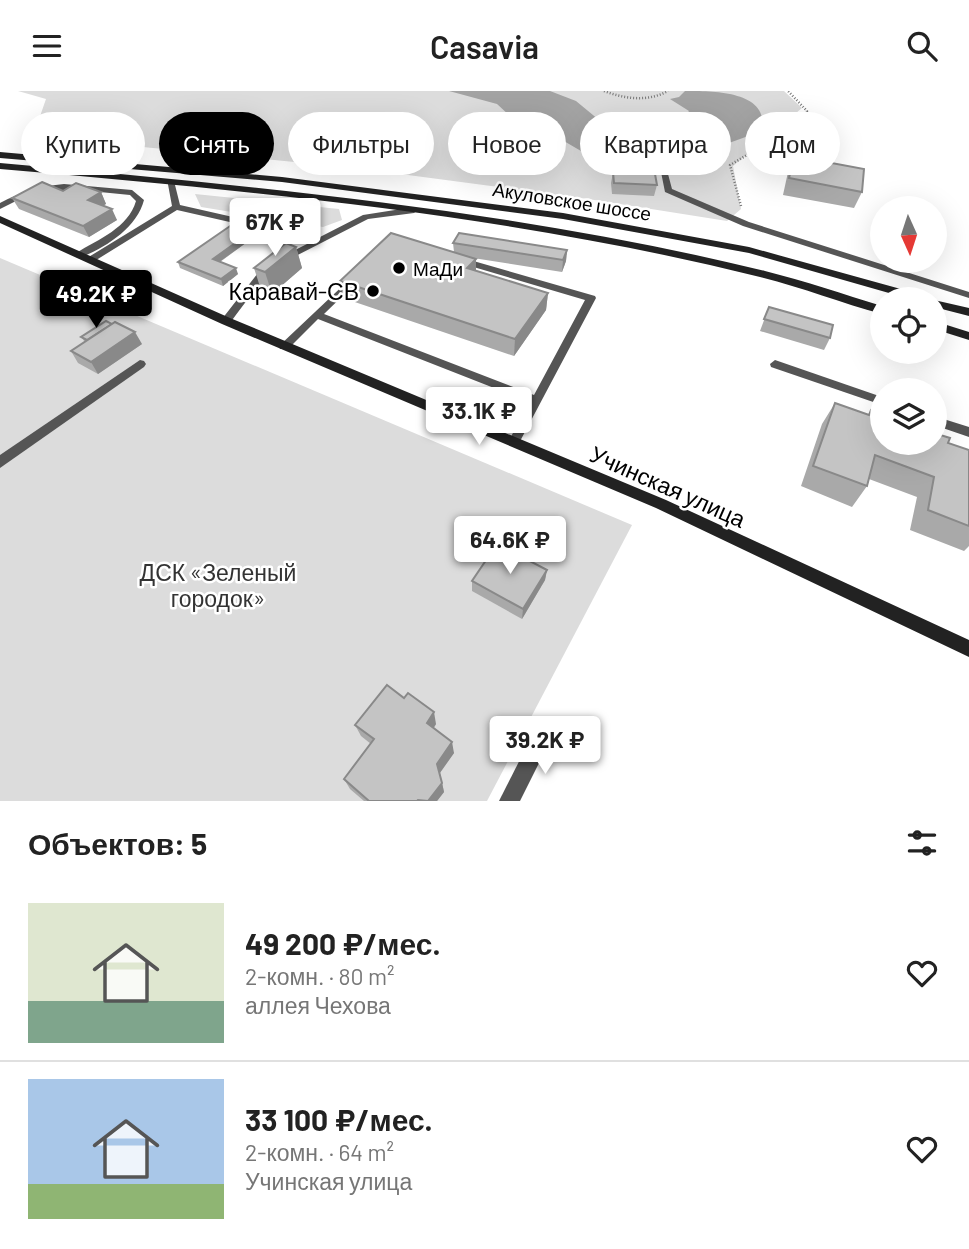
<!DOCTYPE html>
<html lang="ru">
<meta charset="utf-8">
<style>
body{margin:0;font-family:Barlow,sans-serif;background:#f6f6f6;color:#222;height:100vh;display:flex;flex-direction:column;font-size:26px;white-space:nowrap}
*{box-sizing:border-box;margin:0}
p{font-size:23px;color:#767676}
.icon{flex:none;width:38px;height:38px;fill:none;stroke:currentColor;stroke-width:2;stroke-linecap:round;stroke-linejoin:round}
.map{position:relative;height:710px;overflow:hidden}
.side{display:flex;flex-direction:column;background:#fff;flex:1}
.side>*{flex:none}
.guide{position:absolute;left:21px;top:21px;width:928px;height:63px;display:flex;gap:14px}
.needle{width:46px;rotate:177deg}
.buttons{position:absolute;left:870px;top:105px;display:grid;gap:14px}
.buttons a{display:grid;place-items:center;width:77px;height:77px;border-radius:50%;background:#fff;box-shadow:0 7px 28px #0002;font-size:35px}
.price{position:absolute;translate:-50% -60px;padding:0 16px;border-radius:7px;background:#fff;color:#222;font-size:23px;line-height:46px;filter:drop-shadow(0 2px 4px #0008)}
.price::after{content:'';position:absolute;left:50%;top:42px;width:21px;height:16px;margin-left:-10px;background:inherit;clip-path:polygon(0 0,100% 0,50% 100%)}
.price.on{background:#000;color:#fff}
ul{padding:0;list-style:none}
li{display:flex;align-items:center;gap:21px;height:175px;padding:0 28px}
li+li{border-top:2px solid #e0e0e0}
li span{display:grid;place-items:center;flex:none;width:196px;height:140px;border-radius:0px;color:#555}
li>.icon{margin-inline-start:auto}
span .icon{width:84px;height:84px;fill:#fffc;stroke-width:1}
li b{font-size:30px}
h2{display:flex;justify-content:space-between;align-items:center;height:84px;padding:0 28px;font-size:30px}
.pill{padding:0 24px;border-radius:32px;background:#fff;box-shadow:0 7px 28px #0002;font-size:24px;line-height:63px}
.pill.on{background:#000;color:#fff}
header{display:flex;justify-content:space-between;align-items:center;height:91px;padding:0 28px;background:#fff;font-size:32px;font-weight:600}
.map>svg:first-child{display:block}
</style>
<header><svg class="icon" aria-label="menu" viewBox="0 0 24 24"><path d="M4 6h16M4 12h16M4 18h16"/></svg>Casavia<svg class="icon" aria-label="search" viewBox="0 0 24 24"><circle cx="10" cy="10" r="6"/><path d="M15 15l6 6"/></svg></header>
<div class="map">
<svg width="969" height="710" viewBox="0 0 969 710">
<rect width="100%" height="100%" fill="#fff"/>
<g fill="#dcdcdc">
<path d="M18 0H784L802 17 733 75 741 118 727 130 588 108 355 77 133 55 30 54 46 8Z"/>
<path d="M195 103 339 118 342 129 323 136 201 116Z"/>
<path d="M0 167 632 434 487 710H0Z"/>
</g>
<path fill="#a3a3a3" d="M449 0H550L576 10 599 29 623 36 629 45 677 37 689 20 670 8 679 6 685 0C715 0 770 0 762 40L729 52 713 66 620 73 593 67 545 39 543 26 522 23 510 25 497 13Z"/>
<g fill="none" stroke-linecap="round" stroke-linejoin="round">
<g stroke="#777" stroke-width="2.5" stroke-dasharray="1 2" stroke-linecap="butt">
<path d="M604 0C625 8 648 11 668 0"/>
<path d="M628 62 630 85"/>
<path d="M741 115 730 74 802 32 807 20 788 0"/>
</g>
<g fill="#555" fill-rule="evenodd">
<path d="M661 81 668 83 672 98 749 131 969 201V207L743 135 665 101Z"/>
<path d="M167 88 174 90 180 114 320 146 363 124 414 116 418 119 414 122 368 128 286 170 283 169V165L313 150 177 119 93 171H87V167L172 115Z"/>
<path d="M64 93 132 99 144 109C137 137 105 157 79 167L76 166V162C99 148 128 137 136 110L130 104 80 99H49L20 108 0 118V112C21 101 41 95 64 93Z"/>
<path d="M463 167 595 205 596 207 518 354H510L508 351 530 311 318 228 288 258H280L279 255 351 187 354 186 359 189 357 191 324 223 534 304 585 209 460 172V168Z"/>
<path d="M271 175 276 178C257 194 245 212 230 232H222V228L258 182Z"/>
<path d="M775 269 882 306V314L771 276 770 273Z"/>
<path d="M934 325 969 336V346L934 334Z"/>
</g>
<g fill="#555" fill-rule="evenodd">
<path d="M140 269 144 270 146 273 144 276 0 377V364Z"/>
<path d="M544 632 551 635 554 642 520 710H499L537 635Z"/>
</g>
<g fill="#222" fill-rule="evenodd">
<path d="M0 61 282 86 563 122 749 156 926 205 928 208H910L749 162 563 128 282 91 0 67Z"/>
<path d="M0 72C254 95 517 119 765 180 805 190 843 203 882 215V223C841 212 801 196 760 186 512 124 254 100 0 78Z"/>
<path d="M0 125 230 227 666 409 969 549V566L656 417 222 233 0 132Z"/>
<path d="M934 209 969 217V225L934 216Z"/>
<path d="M934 230 969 241V249L934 238Z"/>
</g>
</g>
<g fill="#a9a9a9">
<path d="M794 65 862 101 854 117 783 104 788 81Z"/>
<path d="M613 81 657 94 654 105 612 103 611 92Z"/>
<path d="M63 100 101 101 106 113 103 114 117 129 89 146 19 118 12 107Z"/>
<path d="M252 140 254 146 220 171 238 183 223 195 180 177 178 171Z"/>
<path d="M453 152 567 159 566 170 562 181 473 167 476 168V180L548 202 546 219 514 265 343 207 340 190 454 161Z"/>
<path d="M296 156 302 177 272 203 261 199 254 177Z"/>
<path d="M769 216 830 247 824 259 760 240Z"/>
<path d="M81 246 142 253 98 283 78 272 71 260 85 251Z"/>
<path d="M835 312 868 324 871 319 948 352 969 359V455L964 460 910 439 917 406 869 388 867 395 852 416 801 395 822 333Z"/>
<path d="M547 479 545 489 522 528 472 500V490Z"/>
<path d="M436 633 434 637 454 662 440 682 444 701 437 710H364L350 698 344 688 371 653 361 645 355 634Z"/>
</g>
<g fill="#898989">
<path d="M101 101 106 113 94 120 88 109Z"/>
<path d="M112 118 117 129 89 146 83 135Z"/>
<path d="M252 140 254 146 215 174 213 168Z"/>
<path d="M296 156 302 177 272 203 265 181Z"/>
<path d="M567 159 566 170 562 181 563 169Z"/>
<path d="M476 168V185L467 177Z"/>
<path d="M236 177 238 183 223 195 221 188Z"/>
<path d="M548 202 546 219 514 265 515 248Z"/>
<path d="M135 241 142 253 98 283 91 271Z"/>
<path d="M547 479 545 489 522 528 523 518Z"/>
<path d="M434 621 436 633 429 643 427 632Z"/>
<path d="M452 651 454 662 439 683 437 673Z"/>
<path d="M442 692 444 701 437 710H428Z"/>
</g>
<g fill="#c4c4c4" stroke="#898989" stroke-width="2">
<path d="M794 65 864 78 862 101 789 87Z"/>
<path d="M613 81 655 83 657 94 614 92Z"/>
<path d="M42 91 63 100 76 92 101 101 88 109 112 118 83 135 12 107Z"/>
<path d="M233 133 252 140 213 168 236 177 221 188 178 171Z"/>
<path d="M391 142 476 168 467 177 548 202 515 248 340 190Z"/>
<path d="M459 142 567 159 563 169 453 152Z"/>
<path d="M286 152 296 156 265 181 254 177Z"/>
<path d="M769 216 833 234 830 247 764 228Z"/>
<path d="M106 230 112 233 87 249 81 246Z"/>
<path d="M115 231 135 241 91 271 71 260Z"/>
<path d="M835 312 869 324 871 319 882 323V352H934V342L950 347 948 352 969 359V435L928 419 934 386 875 364 867 395 813 375Z"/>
<path d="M497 453 547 479 523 518 472 490Z"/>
<path d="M387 594 404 607 408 602 434 621 427 632 452 651 437 673 442 692 428 710 418 709 417 710H369L344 688 374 648 355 634Z"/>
</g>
<g fill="#000" stroke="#fff" stroke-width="2.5">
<circle cx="399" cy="177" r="7"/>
<circle cx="373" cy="200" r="7"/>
</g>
<g text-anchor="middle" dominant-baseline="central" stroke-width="5" stroke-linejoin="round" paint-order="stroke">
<g font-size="19" fill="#000" stroke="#fff">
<text transform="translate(572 110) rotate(9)">Акуловское шоссе</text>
</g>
<g font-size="19" fill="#000" stroke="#fff" text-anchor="start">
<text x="413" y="177">МаДи</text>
</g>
<g font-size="23" fill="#000" stroke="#fff" text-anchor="end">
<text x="359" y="200">Каравай-СВ</text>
</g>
<g font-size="23" fill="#000" stroke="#fff">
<text transform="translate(668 395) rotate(24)">Учинская улица</text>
</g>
<g font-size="23" fill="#333" stroke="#fff">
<text x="218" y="481">ДСК «Зеленый<tspan x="218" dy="26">городок»</tspan></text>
</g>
</g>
</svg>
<div class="buttons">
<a><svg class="needle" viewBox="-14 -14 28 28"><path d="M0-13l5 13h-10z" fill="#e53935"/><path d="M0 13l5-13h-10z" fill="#767676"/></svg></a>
<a><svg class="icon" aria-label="locate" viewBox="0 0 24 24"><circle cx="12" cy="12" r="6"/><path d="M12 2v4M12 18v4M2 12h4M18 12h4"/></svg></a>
<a><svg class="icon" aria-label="layers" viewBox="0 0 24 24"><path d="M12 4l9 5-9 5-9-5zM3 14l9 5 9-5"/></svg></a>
</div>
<b class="price" style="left:275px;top:167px">67K ₽</b>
<b class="price on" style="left:96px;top:239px">49.2K ₽</b>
<b class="price" style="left:479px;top:356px">33.1K ₽</b>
<b class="price" style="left:510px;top:485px">64.6K ₽</b>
<b class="price" style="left:545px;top:685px">39.2K ₽</b>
<div class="guide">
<a class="pill">Купить</a>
<a class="pill on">Снять</a>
<a class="pill">Фильтры</a>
<a class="pill">Новое</a>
<a class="pill">Квартира</a>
<a class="pill">Дом</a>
</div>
</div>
<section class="side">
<h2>Объектов: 5<svg class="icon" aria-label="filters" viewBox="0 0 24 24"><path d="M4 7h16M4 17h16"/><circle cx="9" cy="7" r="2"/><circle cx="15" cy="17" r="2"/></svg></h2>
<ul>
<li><span style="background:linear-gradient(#dfe7d0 70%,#7fa58c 0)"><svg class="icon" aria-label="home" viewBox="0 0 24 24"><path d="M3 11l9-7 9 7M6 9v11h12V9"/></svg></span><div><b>49 200 ₽/мес.</b><p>2-комн. · 80 m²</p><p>аллея Чехова</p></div><svg class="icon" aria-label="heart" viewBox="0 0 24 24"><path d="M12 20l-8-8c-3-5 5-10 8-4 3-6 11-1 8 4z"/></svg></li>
<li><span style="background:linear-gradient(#a9c7e8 75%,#8fb573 0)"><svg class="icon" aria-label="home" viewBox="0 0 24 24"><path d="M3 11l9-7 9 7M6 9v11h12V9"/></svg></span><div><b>33 100 ₽/мес.</b><p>2-комн. · 64 m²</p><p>Учинская улица</p></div><svg class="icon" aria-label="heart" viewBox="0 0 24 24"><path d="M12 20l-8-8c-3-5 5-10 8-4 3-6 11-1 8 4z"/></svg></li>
</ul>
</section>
